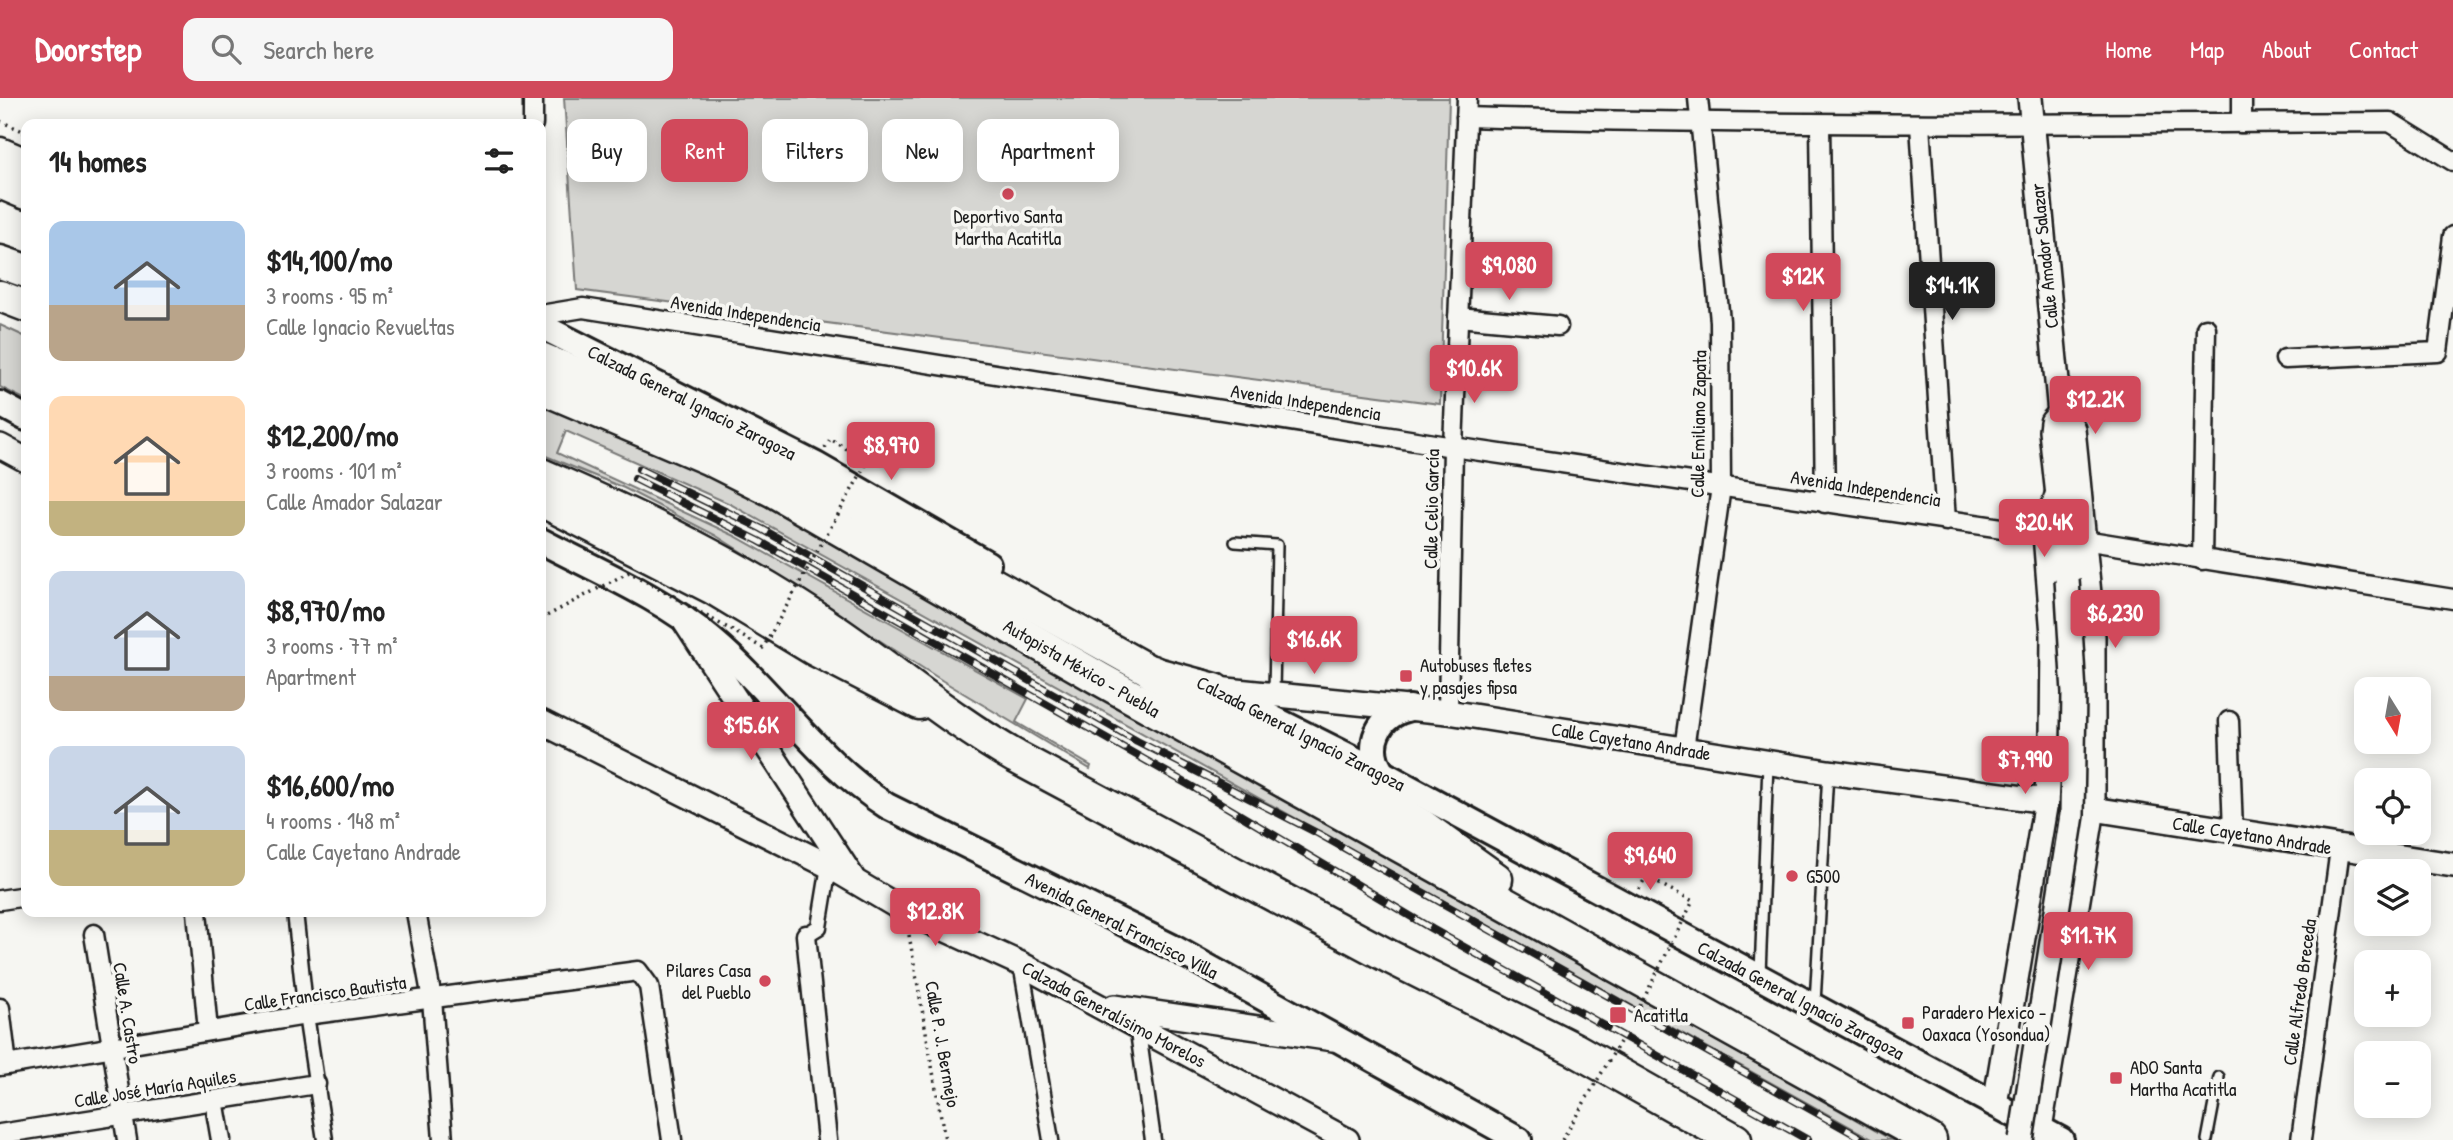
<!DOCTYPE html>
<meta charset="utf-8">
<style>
body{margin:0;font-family:"Patrick Hand",sans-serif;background:#f6f6f6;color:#222;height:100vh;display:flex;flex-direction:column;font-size:26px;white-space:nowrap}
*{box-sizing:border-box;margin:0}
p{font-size:23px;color:#767676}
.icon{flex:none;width:38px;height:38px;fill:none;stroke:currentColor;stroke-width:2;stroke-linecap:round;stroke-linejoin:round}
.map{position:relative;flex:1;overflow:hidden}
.panel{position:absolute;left:21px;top:21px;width:525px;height:798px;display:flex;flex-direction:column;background:#fff;border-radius:14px;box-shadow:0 4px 18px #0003}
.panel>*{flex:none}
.guide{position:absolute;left:567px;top:21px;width:665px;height:63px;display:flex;gap:14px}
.needle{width:46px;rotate:169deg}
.buttons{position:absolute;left:2354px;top:579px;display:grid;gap:14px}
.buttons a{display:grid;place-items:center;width:77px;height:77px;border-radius:14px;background:#fff;box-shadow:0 4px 18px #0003;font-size:35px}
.price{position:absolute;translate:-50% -60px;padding:0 16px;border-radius:7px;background:#d1495b;color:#fff;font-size:23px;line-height:46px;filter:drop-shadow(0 2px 4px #0008)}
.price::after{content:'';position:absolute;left:50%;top:42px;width:21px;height:16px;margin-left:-10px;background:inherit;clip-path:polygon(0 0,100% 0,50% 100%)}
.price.selected{background:#222;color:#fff}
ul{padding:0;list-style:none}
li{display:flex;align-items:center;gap:21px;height:175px;padding:0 28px}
li span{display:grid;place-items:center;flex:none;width:196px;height:140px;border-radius:14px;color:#555}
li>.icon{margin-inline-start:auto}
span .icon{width:84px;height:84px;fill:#fffc;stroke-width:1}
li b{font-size:30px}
h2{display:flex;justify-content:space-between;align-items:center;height:84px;padding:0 28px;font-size:30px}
.tag{padding:0 24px;border-radius:14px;background:#fff;box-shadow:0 4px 18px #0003;font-size:24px;line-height:63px}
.tag.selected{background:#d1495b;color:#fff}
header{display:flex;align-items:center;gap:42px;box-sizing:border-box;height:98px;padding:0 35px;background:#d1495b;color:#fff}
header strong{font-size:33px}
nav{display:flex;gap:38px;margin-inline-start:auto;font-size:24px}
.search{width:490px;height:63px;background:#f6f6f6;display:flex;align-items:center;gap:18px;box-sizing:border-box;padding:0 24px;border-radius:14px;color:#767676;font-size:26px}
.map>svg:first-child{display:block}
</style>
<header>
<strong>Doorstep</strong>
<div class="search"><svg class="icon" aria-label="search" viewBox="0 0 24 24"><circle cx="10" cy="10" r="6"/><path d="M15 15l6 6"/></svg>Search here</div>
<nav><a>Home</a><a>Map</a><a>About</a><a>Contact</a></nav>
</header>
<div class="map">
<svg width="2453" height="1042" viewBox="0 0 2453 1042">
<rect width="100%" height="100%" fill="#f6f6f2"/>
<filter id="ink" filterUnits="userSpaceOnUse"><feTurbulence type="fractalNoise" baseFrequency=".0143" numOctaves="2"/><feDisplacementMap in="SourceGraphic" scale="14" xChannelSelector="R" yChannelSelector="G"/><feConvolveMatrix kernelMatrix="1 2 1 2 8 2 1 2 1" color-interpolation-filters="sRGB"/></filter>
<g filter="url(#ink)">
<g fill="#d6d6d2" stroke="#797977" stroke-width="2">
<path d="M564 0H1449L1440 306 577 192Z"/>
<path d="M0 227 26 239V302L0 289Z"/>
<path d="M541 272 648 351 714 380 835 446 1892 1042H1874L730 406 566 333 557 355 735 438 1028 601 1016 624 1091 668 1090 671 943 583 715 437 624 390 541 356Z"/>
</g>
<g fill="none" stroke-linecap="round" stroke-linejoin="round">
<g stroke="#1c1c1c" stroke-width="14">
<g id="service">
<path d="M1235 444 1277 447 1274 594"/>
<path d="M1760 876 1768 666"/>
<path d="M1815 905 1828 674"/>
<path d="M2207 1042 2219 979"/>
</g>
</g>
<g stroke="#1c1c1c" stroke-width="19">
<g id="pedestrian">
<path d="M295 814 306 917 325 1042"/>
<path d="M806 837 819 829 829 768"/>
<path d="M1021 866 1051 1042"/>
<path d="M1137 927 1153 1042"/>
</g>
</g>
<g stroke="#1c1c1c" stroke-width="23">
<g id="minor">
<path d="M533 0V26"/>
<path d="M1466 19C1774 28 2082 26 2390 24L2453 63"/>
<path d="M2242 25V0"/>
<path d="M1820 26 1825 405"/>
<path d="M1920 27 1946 423"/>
<path d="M541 217 583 210 1453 349 2056 438"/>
<path d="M1458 219 1558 228"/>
<path d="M2285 261 2438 254 2453 138"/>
<path d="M2084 442 2453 501"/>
<path d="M2202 462 2206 230"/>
<path d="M1448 614 1453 349 1467 0"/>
<path d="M2229 623 2233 734"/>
<path d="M1684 651 1721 389 1720 223 1698 0"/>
<path d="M0 802 26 798"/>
<path d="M197 814 208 933"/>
<path d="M416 814 432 901 443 1042"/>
<path d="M94 836 127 1042"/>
<path d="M806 837 827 1042"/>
<path d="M0 910 7 967"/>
<path d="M0 968 306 917 638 873 649 888 672 1042"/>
<path d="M214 1002 221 1042"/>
<path d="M0 1036 316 986"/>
<path d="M2301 1042 2340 751"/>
</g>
</g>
<g stroke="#1c1c1c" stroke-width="28">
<g id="tertiary">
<path d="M2030 0 2060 315 2066 317 2073 331 2076 360 2093 538V711L2040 1030"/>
<path d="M2060 315 2052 324 2051 333 2067 481"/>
<path d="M0 348 26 362"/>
<path d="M685 524 852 779"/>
<path d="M1217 591 1448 614 1828 674 2046 703"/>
<path d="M541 624 829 768 905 813 1021 866 1347 1042"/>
<path d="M2093 711 2453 767"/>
<path d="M1114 909 1333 941"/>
<path d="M1995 1006 2046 703 2052 639 2053 537 2045 436 2057 397"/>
</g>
</g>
<g stroke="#1c1c1c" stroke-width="30">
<g id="secondary">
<path d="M541 228 816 367 988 466"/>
<path d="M0 306 26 320"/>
<path d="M541 443C598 473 663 500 712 542 774 594 819 664 887 708L1172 849 1519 1042"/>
<path d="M1200 584 1382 675 2061 1042"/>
<path d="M1382 675C1364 647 1378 617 1410 610"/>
</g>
</g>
<g stroke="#1c1c1c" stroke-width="35">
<g id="trunk">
<path d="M0 55 26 66"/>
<path d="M0 198 26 208"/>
<path d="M541 260 673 315 788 371 1152 574 1215 591"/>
<path d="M541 403 713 491 814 552 919 606"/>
</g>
</g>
<g stroke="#1c1c1c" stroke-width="37">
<g id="motorway">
<path d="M0 84 26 95"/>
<path d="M0 164 26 173"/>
<path d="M541 289 708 360 774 393 1100 581 1930 1042"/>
<path d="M541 377C643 421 740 468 832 531 894 573 951 622 1016 659L1390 859 1574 951 1735 1042"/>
<path d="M1152 574 1422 728 1496 781"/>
</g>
</g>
<g stroke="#1c1c1c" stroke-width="3.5" stroke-dasharray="2 5" stroke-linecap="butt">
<path d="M0 23 25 34 23 39"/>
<path d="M825 350 830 341 868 363"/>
<path d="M1639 791 1646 779 1693 803"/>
<path d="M909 837 945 1042"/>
</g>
<use href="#service" stroke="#f6f6f2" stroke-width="9"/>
<use href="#pedestrian" stroke="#f6f6f2" stroke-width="14"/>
<use href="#minor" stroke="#f6f6f2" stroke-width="18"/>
<use href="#tertiary" stroke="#f6f6f2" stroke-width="23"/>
<use href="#secondary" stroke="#f6f6f2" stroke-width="24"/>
<use href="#trunk" stroke="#f6f6f2" stroke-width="30"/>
<use href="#motorway" stroke="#f6f6f2" stroke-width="32"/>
<g stroke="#1c1c1c" stroke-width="8">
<g id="rail">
<path d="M639 371 762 431 1137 643 1319 736 1865 1042"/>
<path d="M635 381 759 443 1205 696 1432 831 1808 1042"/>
</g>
</g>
<use href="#rail" stroke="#f6f6f2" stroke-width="5" stroke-dasharray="16" stroke-linecap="butt"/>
<g stroke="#1c1c1c" stroke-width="28" stroke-linecap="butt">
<path id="tertiary-bridge" d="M2021 1042 2072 717 2074 595 2067 481"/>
</g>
<g stroke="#1c1c1c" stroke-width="3.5" stroke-dasharray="2 5" stroke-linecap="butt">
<path d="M541 521 629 474 763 550 868 363"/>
<path d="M1640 908 1693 803"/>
<path d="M1562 1042 1620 944"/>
</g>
<use href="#tertiary-bridge" stroke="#f6f6f2" stroke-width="23"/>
</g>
</g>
<g fill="#d1495b" stroke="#f6f6f2" stroke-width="2.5">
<circle cx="1008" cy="96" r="7"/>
<rect x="1399" y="571" width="14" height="14" rx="3.5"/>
<circle cx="1792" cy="778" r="7"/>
<circle cx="765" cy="883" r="7"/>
<rect x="1609" y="908" width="18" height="18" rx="3.5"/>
<rect x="1901" y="918" width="14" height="14" rx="3.5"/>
<rect x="2109" y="973" width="14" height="14" rx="3.5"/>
</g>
<g text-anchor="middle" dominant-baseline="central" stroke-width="7" stroke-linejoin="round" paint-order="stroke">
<g font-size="19" fill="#1c1c1c" stroke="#f6f6f2" text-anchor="start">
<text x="1008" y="118" text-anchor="middle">Deportivo Santa<tspan x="1008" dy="22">Martha Acatitla</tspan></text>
<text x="1420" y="567">Autobuses fletes<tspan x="1420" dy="22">y pasajes fipsa</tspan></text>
<text x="1806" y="778">G500</text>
<text x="751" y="872" text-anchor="end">Pilares Casa<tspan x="751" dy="22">del Pueblo</tspan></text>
<text x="1922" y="914">Paradero Mexico -<tspan x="1922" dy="22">Oaxaca (Yosondua)</tspan></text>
<text x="1634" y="917">Acatitla</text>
<text x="2130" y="969">ADO Santa<tspan x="2130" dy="22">Martha Acatitla</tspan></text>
</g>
<g font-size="19" fill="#1c1c1c" stroke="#f6f6f2">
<text transform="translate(2044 158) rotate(-96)">Calle Amador Salazar</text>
<text transform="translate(746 215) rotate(9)">Avenida Independencia</text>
<text transform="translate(692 304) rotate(27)">Calzada General Ignacio Zaragoza</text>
<text transform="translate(1306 304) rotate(9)">Avenida Independencia</text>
<text transform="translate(1698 326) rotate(-89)">Calle Emiliano Zapata</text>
<text transform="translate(1866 390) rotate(9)">Avenida Independencia</text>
<text transform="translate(1431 411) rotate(-89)">Calle Celio García</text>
<text transform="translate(1082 570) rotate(30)">Autopista México - Puebla</text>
<text transform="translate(1301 635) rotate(27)">Calzada General Ignacio Zaragoza</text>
<text transform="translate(1631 643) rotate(9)">Calle Cayetano Andrade</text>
<text transform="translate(2252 737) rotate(9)">Calle Cayetano Andrade</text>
<text transform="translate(1122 827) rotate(27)">Avenida General Francisco Villa</text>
<text transform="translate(2299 894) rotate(-82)">Calle Alfredo Breceda</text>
<text transform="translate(325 895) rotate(-8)">Calle Francisco Bautista</text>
<text transform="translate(1801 902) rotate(28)">Calzada General Ignacio Zaragoza</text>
<text transform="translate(128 915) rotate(81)">Calle A. Castro</text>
<text transform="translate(1114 916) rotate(28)">Calzada Generalísimo Morelos</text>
<text transform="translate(943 946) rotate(80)">Calle P. J. Bermejo</text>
<text transform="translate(155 990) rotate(-9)">Calle José María Aquiles</text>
</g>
</g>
</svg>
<div class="buttons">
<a><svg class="needle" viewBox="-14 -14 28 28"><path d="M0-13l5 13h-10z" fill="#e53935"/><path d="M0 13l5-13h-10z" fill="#767676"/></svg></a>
<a><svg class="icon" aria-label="locate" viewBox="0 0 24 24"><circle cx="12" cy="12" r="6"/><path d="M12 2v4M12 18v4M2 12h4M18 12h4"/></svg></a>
<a><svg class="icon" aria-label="layers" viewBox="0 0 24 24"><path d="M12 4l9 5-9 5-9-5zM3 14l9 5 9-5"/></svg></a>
<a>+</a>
<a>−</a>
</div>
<b class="price" style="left:1509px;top:204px">$9,080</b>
<b class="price" style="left:1803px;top:215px">$12K</b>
<b class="price selected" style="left:1952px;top:224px">$14.1K</b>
<b class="price" style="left:1474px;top:307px">$10.6K</b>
<b class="price" style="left:2095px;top:338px">$12.2K</b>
<b class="price" style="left:891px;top:384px">$8,970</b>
<b class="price" style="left:2044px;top:461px">$20.4K</b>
<b class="price" style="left:2115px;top:552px">$6,230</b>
<b class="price" style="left:1314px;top:578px">$16.6K</b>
<b class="price" style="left:751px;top:664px">$15.6K</b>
<b class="price" style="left:2025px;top:698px">$7,990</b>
<b class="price" style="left:1650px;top:794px">$9,640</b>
<b class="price" style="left:935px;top:850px">$12.8K</b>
<b class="price" style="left:2088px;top:874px">$11.7K</b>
<div class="guide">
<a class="tag">Buy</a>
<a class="tag selected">Rent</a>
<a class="tag">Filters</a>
<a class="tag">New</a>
<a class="tag">Apartment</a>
</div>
<section class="panel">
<h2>14 homes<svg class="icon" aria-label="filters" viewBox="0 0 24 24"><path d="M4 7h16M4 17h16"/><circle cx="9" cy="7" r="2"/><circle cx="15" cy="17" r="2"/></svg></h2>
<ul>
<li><span style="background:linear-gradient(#a9c7e8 60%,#b9a48a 0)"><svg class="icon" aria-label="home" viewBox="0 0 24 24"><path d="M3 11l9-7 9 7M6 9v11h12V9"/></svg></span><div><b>$14,100/mo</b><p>3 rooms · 95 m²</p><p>Calle Ignacio Revueltas</p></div></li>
<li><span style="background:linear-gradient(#ffd9b3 75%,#c2b280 0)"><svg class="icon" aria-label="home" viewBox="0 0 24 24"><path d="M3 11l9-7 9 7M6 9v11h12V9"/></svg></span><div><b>$12,200/mo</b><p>3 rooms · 101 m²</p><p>Calle Amador Salazar</p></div></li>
<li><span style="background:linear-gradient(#c9d6e8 75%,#b9a48a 0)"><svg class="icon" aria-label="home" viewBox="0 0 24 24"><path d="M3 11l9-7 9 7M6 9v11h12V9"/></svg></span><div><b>$8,970/mo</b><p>3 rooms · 77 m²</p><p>Apartment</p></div></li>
<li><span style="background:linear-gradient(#c9d6e8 60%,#c2b280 0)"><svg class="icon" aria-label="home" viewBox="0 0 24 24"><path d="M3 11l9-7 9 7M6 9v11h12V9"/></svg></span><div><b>$16,600/mo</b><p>4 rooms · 148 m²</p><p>Calle Cayetano Andrade</p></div></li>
</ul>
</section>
</div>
